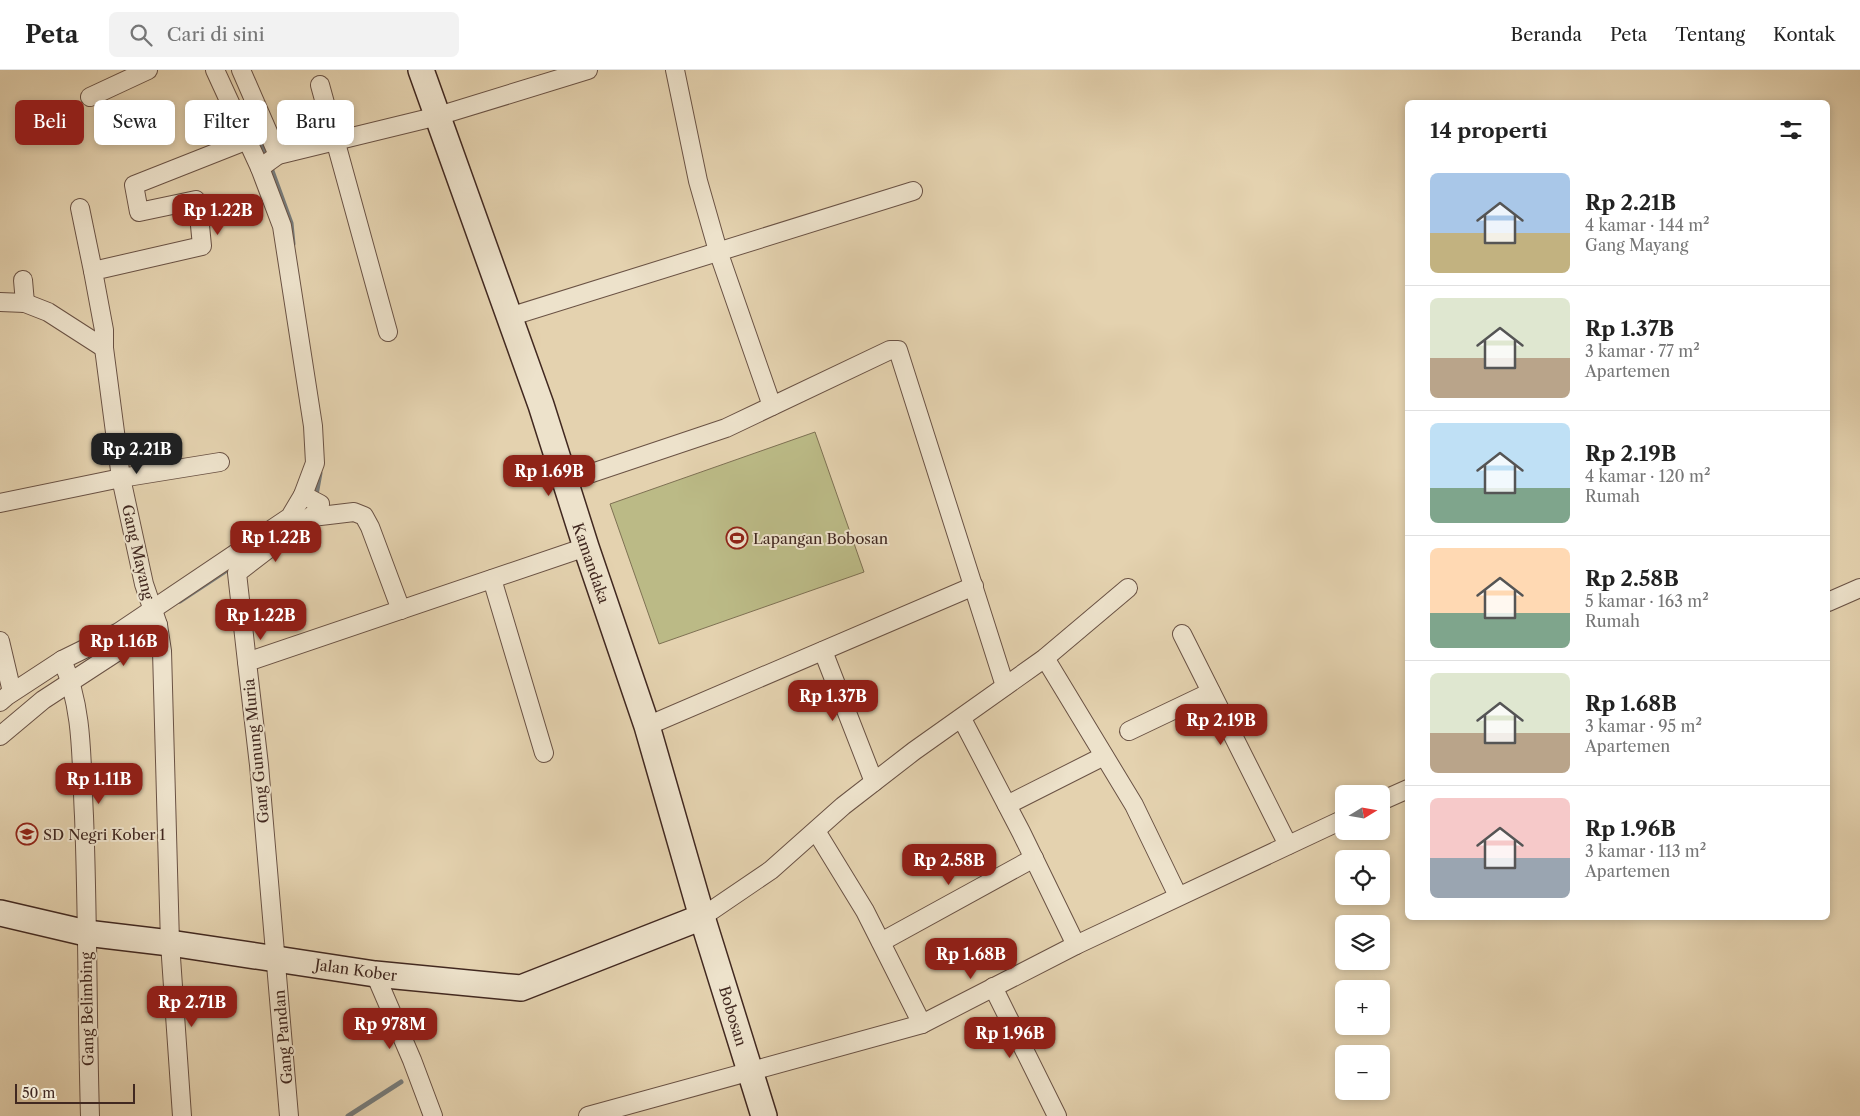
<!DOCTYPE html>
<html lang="id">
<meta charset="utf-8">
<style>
body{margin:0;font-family:"Libre Caslon Text",serif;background:#f2f2f2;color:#222;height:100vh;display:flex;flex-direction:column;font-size:19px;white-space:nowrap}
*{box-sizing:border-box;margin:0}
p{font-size:16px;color:#767676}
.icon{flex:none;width:28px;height:28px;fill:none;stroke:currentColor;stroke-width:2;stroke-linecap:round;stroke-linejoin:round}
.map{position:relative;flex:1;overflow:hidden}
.details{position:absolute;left:1405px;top:30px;width:425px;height:820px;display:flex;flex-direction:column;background:#fff;border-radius:8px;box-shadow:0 2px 8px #0003}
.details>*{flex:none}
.guide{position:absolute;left:15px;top:30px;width:475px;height:45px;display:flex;gap:10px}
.needle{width:32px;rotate:79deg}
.fabs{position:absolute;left:1335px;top:715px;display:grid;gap:10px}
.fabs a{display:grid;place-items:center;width:55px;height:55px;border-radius:8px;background:#fff;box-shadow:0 2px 8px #0003;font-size:25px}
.scale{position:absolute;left:15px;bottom:12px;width:120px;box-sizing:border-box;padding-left:5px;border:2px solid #412820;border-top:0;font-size:14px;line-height:18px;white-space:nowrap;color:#412820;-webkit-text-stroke:4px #ede2cb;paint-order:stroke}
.price{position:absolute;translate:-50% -42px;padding:0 11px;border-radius:10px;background:#8f2418;color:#fff;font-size:16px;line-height:32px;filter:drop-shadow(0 1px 2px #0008)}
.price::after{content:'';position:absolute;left:50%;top:30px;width:15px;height:11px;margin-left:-8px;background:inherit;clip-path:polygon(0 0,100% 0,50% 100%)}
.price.active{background:#222;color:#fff}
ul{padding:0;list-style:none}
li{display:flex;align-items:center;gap:15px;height:125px;padding:0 25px}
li+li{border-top:1px solid #e0e0e0}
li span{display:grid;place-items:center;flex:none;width:140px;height:100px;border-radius:8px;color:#555}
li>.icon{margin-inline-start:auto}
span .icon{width:60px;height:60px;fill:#fffc;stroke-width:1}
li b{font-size:21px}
h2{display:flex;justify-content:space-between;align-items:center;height:60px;padding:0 25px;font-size:21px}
.chip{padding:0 18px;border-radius:8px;background:#fff;box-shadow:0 2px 8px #0003;font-size:18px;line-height:45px}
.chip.active{background:#8f2418;color:#fff}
header{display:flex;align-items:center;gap:30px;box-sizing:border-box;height:70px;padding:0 25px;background:#fff;border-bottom:1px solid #e0e0e0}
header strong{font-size:24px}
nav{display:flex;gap:28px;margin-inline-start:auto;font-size:18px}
.search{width:350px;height:45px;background:#f2f2f2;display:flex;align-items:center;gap:12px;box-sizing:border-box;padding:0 18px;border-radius:8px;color:#767676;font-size:19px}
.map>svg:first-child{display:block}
</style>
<header>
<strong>Peta</strong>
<div class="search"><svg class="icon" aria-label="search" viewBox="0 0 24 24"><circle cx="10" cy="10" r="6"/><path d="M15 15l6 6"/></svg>Cari di sini</div>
<nav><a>Beranda</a><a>Peta</a><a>Tentang</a><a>Kontak</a></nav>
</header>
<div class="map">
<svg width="1860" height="1046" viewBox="0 0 1860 1046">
<rect width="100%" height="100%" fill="#e4d2af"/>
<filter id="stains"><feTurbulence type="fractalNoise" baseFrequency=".004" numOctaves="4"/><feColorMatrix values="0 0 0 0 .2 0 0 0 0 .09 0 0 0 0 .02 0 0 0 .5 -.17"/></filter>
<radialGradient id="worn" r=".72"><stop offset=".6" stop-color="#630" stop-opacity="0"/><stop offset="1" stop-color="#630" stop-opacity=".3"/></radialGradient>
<path fill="#bbba86" stroke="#7e7153" d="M815 362 864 502 659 574 610 434Z"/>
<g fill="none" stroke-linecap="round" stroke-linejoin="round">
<g stroke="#777c7b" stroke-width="5">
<path d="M255 54 291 153 293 174"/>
<path d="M301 444 316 425 320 403"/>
<path d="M180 531 227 500"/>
<path d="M348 1046 401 1012"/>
</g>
<g stroke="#6a5244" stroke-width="20">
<g id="street">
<path d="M241 0 278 85"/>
<path d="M675 0 698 111 718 181 772 336"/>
<path d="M320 15 388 262"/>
<path d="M90 27 148 0"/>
<path d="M260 98 278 85 438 46 588 0"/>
<path d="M80 138 93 201"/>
<path d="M23 210 25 233"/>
<path d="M0 232 25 233 48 242 104 278"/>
<path d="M509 247 913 121"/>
<path d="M565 412 726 358 890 280H898L1005 616"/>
<path d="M0 433 121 408 220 392"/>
<path d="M312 447 354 442 364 446 370 457 401 540"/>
<path d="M492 509 544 683"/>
<path d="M1828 532 1860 518"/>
<path d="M1182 564 1288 775"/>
<path d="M0 571 12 622"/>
<path d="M823 581 874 712"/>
<path d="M1045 588 1134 735 1178 826"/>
<path d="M62 590C84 639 81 694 84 746 88 846 87 946 90 1046"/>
<path d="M247 592 237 503 319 440 320 434 303 425"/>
<path d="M0 632 7 626 62 590 119 562 290 447 303 425 315 393 313 356 282 156 260 98 215 0"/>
<path d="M962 649 1021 762 1076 875"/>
<path d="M647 656 974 516"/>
<path d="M1129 661 1211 622"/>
<path d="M0 666 43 630 158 555"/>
<path d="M1381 731 1408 719"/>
<path d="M1007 735 1104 686"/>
<path d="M816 761 865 841 922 954"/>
<path d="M702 847 771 800 843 736 914 681 1045 588 1128 518"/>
<path d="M881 872 1034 788"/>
<path d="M375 904 412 990 433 1046"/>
<path d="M993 917 1057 1046"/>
<path d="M182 1046 170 873 162 581 158 555 144 514 121 408 104 278V260L93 201 202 176 198 135 196 130 139 142 134 115 248 70"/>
<path d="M289 1046 259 695 247 592 586 477"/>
<path d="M588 1046 922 954 1076 875 1344 749"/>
</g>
</g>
<g stroke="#412820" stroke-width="28">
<g id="secondary">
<path d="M421 0 541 335 586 477 647 656 702 847 764 1046"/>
<path d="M0 843 86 863 170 873 375 904 521 918 702 847"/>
</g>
</g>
<use href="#street" stroke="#ede2cb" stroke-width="18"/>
<use href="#secondary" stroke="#ede2cb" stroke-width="25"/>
</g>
<defs>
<g id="stadium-ring" transform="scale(1.125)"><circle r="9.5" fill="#ede2cb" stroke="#8f2418" stroke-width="1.5"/><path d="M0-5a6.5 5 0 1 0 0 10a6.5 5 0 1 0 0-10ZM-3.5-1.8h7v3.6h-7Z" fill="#8f2418"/></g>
<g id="school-ring" transform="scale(1.125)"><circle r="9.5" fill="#ede2cb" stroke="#8f2418" stroke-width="1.5"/><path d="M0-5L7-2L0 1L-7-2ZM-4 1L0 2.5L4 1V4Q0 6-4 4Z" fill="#8f2418"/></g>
</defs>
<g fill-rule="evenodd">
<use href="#stadium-ring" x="737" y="468"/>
<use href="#school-ring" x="27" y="764"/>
</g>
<g text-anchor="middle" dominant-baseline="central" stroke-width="4" stroke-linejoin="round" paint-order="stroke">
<g font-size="15" fill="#412820" stroke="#ede2cb" text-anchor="start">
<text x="753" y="468">Lapangan Bobosan</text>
<text x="43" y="764">SD Negri Kober 1</text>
</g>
<g font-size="15" fill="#412820" stroke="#ede2cb">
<text transform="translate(138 482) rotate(77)">Gang Mayang</text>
<text transform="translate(591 493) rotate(71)">Kamandaka</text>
<text transform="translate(256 681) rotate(-96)">Gang Gunung Muria</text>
<text transform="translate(356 900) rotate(8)">Jalan Kober</text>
<text transform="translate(87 939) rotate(-91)">Gang Belimbing</text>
<text transform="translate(733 946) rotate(73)">Bobosan</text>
<text transform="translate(283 967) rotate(-95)">Gang Pandan</text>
</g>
</g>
<rect width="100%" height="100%" filter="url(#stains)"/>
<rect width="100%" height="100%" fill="url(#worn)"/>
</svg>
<div class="fabs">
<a><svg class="needle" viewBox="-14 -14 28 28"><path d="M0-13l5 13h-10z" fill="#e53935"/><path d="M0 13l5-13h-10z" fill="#767676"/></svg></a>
<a><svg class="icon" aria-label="locate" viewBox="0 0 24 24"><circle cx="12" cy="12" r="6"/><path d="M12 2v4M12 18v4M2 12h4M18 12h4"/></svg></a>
<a><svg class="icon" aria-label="layers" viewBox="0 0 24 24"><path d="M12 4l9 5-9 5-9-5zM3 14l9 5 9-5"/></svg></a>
<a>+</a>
<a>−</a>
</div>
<div class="scale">50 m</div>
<b class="price" style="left:218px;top:166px">Rp 1.22B</b>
<b class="price active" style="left:137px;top:405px">Rp 2.21B</b>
<b class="price" style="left:549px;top:427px">Rp 1.69B</b>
<b class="price" style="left:276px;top:493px">Rp 1.22B</b>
<b class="price" style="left:261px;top:571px">Rp 1.22B</b>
<b class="price" style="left:124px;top:597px">Rp 1.16B</b>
<b class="price" style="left:833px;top:652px">Rp 1.37B</b>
<b class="price" style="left:1221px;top:676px">Rp 2.19B</b>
<b class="price" style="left:99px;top:735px">Rp 1.11B</b>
<b class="price" style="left:949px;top:816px">Rp 2.58B</b>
<b class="price" style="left:971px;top:910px">Rp 1.68B</b>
<b class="price" style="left:192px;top:958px">Rp 2.71B</b>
<b class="price" style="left:390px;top:980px">Rp 978M</b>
<b class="price" style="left:1010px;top:989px">Rp 1.96B</b>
<div class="guide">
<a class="chip active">Beli</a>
<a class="chip">Sewa</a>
<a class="chip">Filter</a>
<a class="chip">Baru</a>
</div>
<section class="details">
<h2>14 properti<svg class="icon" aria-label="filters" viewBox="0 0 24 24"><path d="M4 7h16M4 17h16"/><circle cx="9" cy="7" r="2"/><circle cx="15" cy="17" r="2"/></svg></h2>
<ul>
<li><span style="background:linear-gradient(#a9c7e8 60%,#c2b280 0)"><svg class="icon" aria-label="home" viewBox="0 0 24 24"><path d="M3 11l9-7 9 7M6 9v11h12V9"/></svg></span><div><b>Rp 2.21B</b><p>4 kamar · 144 m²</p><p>Gang Mayang</p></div></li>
<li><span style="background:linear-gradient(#dfe7d0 60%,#b9a48a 0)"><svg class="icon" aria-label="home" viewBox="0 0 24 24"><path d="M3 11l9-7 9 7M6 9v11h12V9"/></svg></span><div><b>Rp 1.37B</b><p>3 kamar · 77 m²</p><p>Apartemen</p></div></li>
<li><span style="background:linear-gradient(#bfe0f5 65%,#7fa58c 0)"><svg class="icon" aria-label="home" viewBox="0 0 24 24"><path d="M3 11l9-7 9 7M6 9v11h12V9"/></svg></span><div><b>Rp 2.19B</b><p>4 kamar · 120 m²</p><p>Rumah</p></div></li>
<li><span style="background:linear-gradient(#ffd9b3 65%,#7fa58c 0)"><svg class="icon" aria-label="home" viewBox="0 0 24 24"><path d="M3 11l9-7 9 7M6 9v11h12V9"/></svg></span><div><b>Rp 2.58B</b><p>5 kamar · 163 m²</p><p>Rumah</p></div></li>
<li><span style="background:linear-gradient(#dfe7d0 60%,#b9a48a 0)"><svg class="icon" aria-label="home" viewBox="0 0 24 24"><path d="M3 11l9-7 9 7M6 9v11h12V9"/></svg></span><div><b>Rp 1.68B</b><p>3 kamar · 95 m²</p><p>Apartemen</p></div></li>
<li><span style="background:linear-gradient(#f6c9c9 60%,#9aa5b1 0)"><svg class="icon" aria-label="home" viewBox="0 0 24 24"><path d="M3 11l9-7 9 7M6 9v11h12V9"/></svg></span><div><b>Rp 1.96B</b><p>3 kamar · 113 m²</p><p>Apartemen</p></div></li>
</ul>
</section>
</div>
